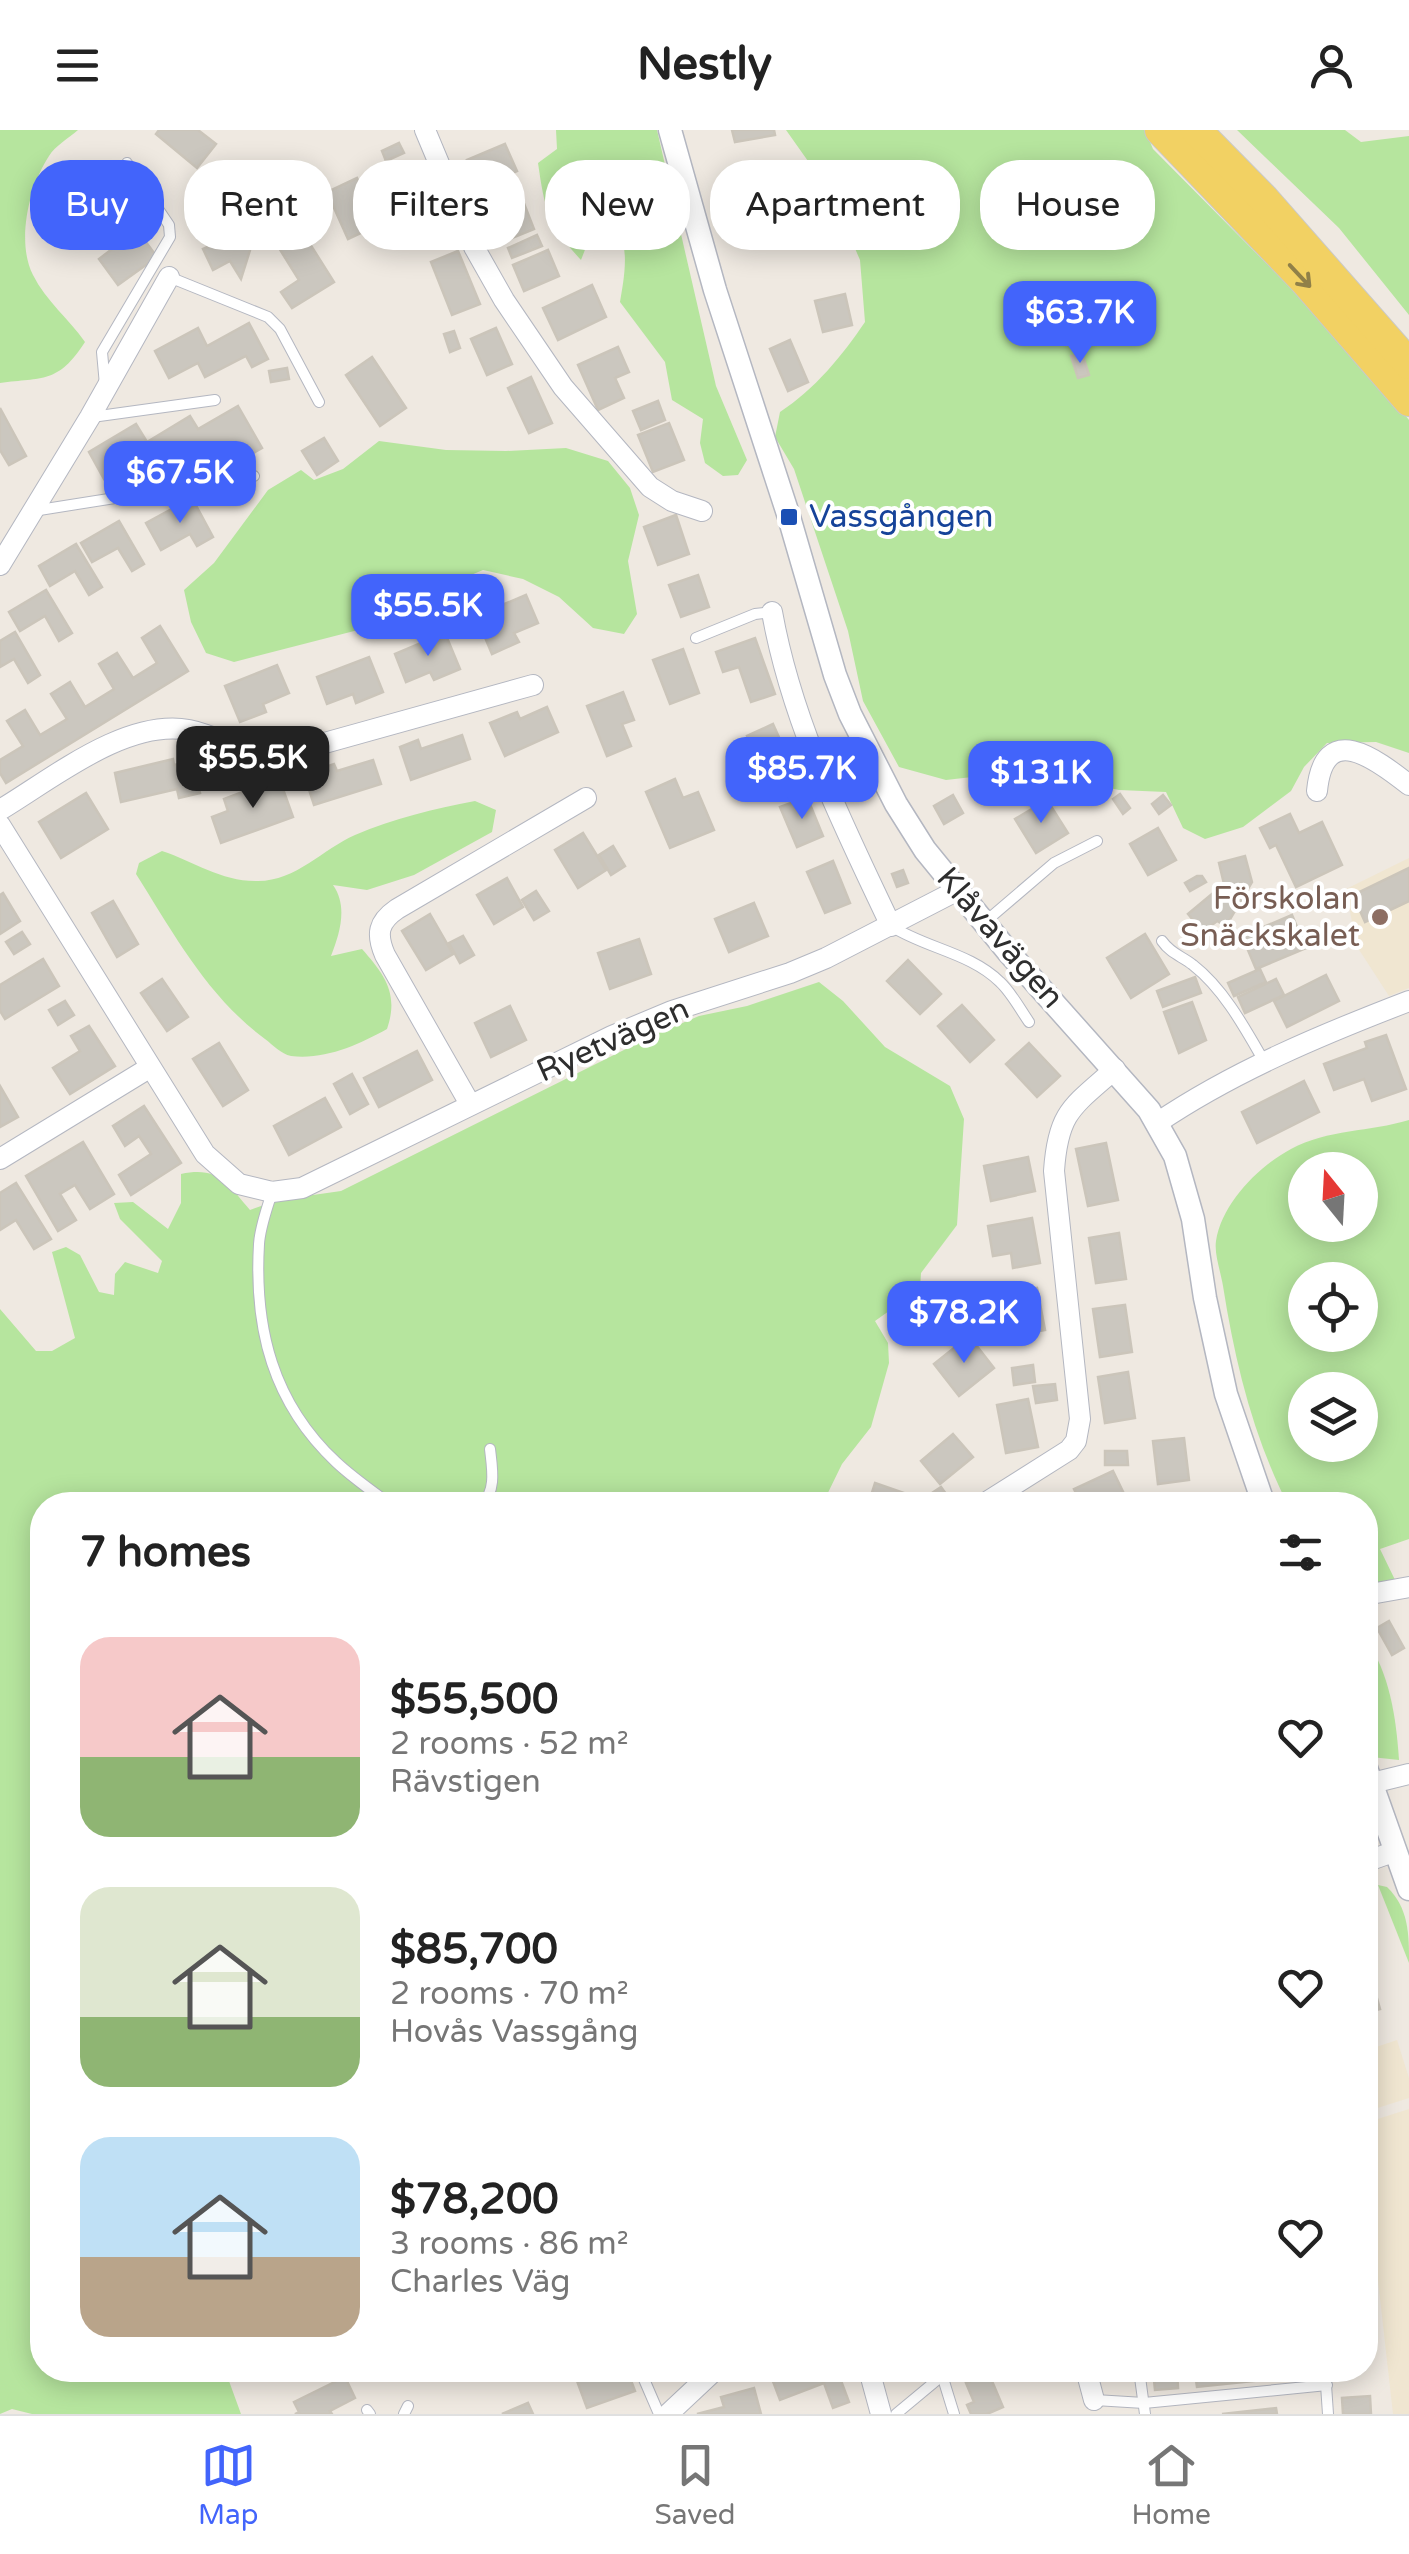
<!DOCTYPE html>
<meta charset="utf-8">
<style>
body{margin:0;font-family:"Varela Round",sans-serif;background:#f2f2f2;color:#222;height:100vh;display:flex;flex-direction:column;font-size:38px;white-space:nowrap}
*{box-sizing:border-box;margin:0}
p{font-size:32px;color:#767676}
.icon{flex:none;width:55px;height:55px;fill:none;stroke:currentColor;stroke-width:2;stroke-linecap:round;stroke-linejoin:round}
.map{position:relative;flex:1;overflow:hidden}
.sheet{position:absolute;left:30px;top:1362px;width:1348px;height:890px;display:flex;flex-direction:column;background:#fff;border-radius:40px;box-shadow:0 5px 25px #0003}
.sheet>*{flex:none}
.top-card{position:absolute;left:30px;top:30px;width:1350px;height:90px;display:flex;gap:20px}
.needle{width:65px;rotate:342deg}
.buttons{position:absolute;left:1288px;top:1022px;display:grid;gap:20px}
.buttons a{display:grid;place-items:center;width:90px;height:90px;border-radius:50%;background:#fff;box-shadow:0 5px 25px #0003;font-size:50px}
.price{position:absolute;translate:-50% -85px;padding:0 22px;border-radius:20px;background:#4264fb;color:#fff;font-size:32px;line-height:65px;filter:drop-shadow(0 2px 5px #0008)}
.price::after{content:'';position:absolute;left:50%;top:60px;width:30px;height:22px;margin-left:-15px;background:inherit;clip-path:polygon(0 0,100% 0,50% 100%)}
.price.active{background:#222;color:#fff}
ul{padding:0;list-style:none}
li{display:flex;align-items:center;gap:30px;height:250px;padding:0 50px}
li span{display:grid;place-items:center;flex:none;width:280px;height:200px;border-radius:30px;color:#555}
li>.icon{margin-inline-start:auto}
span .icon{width:120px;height:120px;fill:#fffc;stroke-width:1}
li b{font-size:42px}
h2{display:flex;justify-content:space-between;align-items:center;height:120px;padding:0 50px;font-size:42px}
.tag{padding:0 35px;border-radius:40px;background:#fff;box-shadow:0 5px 25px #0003;font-size:35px;line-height:90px}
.tag.active{background:#4264fb;color:#fff}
header{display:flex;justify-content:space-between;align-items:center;height:130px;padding:0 50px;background:#fff;font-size:45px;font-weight:800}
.tabs{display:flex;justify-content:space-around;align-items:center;height:140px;border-top:2px solid #e0e0e0;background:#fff;font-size:28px;color:#767676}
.tabs a{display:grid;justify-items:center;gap:5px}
.tabs .active{color:#4264fb}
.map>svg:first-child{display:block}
</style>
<header><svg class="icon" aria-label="menu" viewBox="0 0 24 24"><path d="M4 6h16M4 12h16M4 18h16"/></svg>Nestly<svg class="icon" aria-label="person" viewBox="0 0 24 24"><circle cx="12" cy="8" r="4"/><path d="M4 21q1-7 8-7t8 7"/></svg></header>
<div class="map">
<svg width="1409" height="2284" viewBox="0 0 1409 2284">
<rect width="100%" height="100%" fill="#efe9e1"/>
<g fill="#f0e6d1">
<path d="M1409 728V858L1389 866 1356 815 1346 759Z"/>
<path d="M1365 1902 1370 1919 1397 1910 1409 1948V1968L1365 1982Z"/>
<path d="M1409 1979V2284H1393L1377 2142 1365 2097V1993Z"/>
</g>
<g fill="#b6e59e" fill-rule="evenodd">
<path d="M0 0H78C69 8 55 16 49 26 29 56 16 112 33 145 46 171 69 189 85 212 58 254 43 247 0 253Z"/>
<path d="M556 0H657L716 256 747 330 738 345 723 346 705 333 700 313 703 289 672 270 665 232 620 172C624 148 637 86 593 99L581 130C548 94 545 81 538 33L557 19Z"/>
<path d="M786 0H1145L1153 19 1358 226 1409 290V623L1376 612 1327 613 1304 637 1291 661 1243 697 1205 709 1183 698 1166 662 1119 660 1025 641 946 650 899 637 863 571 848 501 794 339 775 307 780 282C815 259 842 226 865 192L860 130 832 65Z"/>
<path d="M1237 0H1345L1361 12 1409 6V185L1339 98Z"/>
<path d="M379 311 446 320 506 321 566 318 608 331 630 358 639 385 628 431 637 484 624 504 593 498 559 467 523 449 483 440 438 459 406 479 362 499 234 532 206 523 191 492 184 460 214 433 268 360 301 340 314 350 343 339Z"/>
<path d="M475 671 496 680 492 702 414 745 367 760 333 755C348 776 340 803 331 826L362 819C385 845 399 864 387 899 358 915 325 930 291 926 281 924 273 915 265 909 207 866 174 804 136 744L139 733 162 721C195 732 222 752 258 751 296 751 323 719 355 705 394 688 434 679 475 671Z"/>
<path d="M819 852 843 871 885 917 950 956 964 989 957 1095 921 1143 918 1191 889 1181 875 1191 888 1213 889 1233 871 1297 842 1334 822 1375H42V2240H225L241 2284H32L12 2279 0 2284V1179L36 1221H52L75 1208 52 1122 66 1117 80 1125 99 1162 114 1165 115 1144 125 1132 158 1143 162 1131 120 1089 114 1073 133 1072 168 1099 181 1073V1044C218 1036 227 1053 250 1080L278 1070 341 1061 654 905 699 886 747 876Z"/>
<path d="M1409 990V1409L1380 1419 1396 1452 1365 1461V1375H1288C1253 1306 1235 1232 1223 1156 1221 1143 1214 1124 1216 1111 1222 1073 1259 1036 1291 1019 1328 999 1370 1002 1409 990ZM1305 1040H1360V1095H1305ZM1305 1150H1360V1205H1305ZM1305 1260H1360V1315H1305Z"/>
<path d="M1365 1507C1390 1544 1396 1587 1399 1630L1371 1627 1365 1610Z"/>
<path d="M1378 1755 1387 1757C1409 1778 1409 1805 1409 1833Z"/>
</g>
<g fill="#cbc7bf" stroke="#cbc5ba" stroke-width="2.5">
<path d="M159 0H198L216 14 197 38 156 4Z"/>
<path d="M732 0H774L775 5 735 12Z"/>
<path d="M399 13 404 23 386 31 382 21Z"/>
<path d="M505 14 517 41 479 57 467 30Z"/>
<path d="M113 39 131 66 89 95 71 67Z"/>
<path d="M229 39 240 55 221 68 210 52Z"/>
<path d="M357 48 378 95 348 109 327 62Z"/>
<path d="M512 51 517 61 485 75 480 65Z"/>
<path d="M582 51 589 68 568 78 560 61Z"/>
<path d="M804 59 816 88 789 100 777 71Z"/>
<path d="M523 71 534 99 505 111 494 82Z"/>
<path d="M420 75 430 104 408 112 397 83Z"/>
<path d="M249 99 255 114 251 117 241 149 230 131 213 140 203 119Z"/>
<path d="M137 100 157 127 118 155 99 129Z"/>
<path d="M303 103 334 152 292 178 281 162 299 150 279 118Z"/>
<path d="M537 105 542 116 512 128 508 118Z"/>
<path d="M548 120 559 146 524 161 513 135Z"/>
<path d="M458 121 480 174 452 185 431 132Z"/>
<path d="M592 155 606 187 558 210 543 178Z"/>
<path d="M1038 160 1042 171 1023 177 1020 166Z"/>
<path d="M845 164 852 195 823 202 815 171Z"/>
<path d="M249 193 268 229 252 237 246 226 205 247 198 233 169 248 155 221 198 198 207 216Z"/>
<path d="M496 198 512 234 487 245 471 209Z"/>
<path d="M454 201 460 218 450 222 444 204Z"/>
<path d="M790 210 808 252 788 261 770 219Z"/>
<path d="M618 217 629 242 615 248 624 268 598 280 578 235Z"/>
<path d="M1082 223 1089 245 1078 248 1071 226Z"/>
<path d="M372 227 406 278 380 296 346 245Z"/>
<path d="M287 238 289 249 271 252 269 241Z"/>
<path d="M531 247 552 293 529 303 508 258Z"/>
<path d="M658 271 665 290 641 300 633 281Z"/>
<path d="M238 276 262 318 246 327 236 312 200 333 191 318 146 345 137 330 104 349 89 322 136 294 147 312 190 286 198 299Z"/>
<path d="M0 278 26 326 9 335 0 320Z"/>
<path d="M669 293 684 330 653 342 638 305Z"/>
<path d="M324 308 338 331 317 345 302 321Z"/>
<path d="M192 368 213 407 197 416 190 404 161 420 146 393Z"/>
<path d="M676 385 689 424 658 435 644 397Z"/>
<path d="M119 391 144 434 132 441 118 418 92 432 81 413Z"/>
<path d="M76 414 102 457 89 465 75 441 50 456 39 436Z"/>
<path d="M698 445 709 477 681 487 669 455Z"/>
<path d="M46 460 72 503 59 511 45 486 20 501 9 482Z"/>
<path d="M526 465 538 493 514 503 519 512 492 524 476 486Z"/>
<path d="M160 496 188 541 6 653 0 643V630L23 616 7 591 25 580 40 605 67 589 51 564 70 552 85 577 114 559 99 534 117 523 133 548 157 533 142 508Z"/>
<path d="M15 502 40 545 28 553 14 529 0 537V511Z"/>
<path d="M445 503 460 539 434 550 430 542 406 552 395 524Z"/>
<path d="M755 508 775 564 751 572 739 537 723 542 716 522Z"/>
<path d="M683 519 699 563 670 574 653 530Z"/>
<path d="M369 527 383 562 356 573 353 564 327 574 317 547Z"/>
<path d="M277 535 289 563 263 574 266 582 240 592 225 556Z"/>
<path d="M623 562 634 590 622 594 631 616 607 626 587 576Z"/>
<path d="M547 577 558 602 505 626 490 593 517 582 520 589Z"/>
<path d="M773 594 792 636 765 648 747 606Z"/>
<path d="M462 605 470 629 411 650 400 617 418 610 421 619Z"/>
<path d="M173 629 174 635 193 631 200 663 179 668 177 659 121 672 115 643Z"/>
<path d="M373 630 381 654 314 675 304 644 334 634 337 641Z"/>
<path d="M279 648 293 687 221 713 212 687 228 681 224 669Z"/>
<path d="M675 649 683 668 698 662 714 700 670 718 646 662Z"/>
<path d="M86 663 108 699 61 728 39 692Z"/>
<path d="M1120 664 1130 678 1123 684 1113 669Z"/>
<path d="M953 665 963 683 944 694 934 676Z"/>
<path d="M1163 665 1171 675 1159 684 1152 674Z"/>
<path d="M807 667 823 706 797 717 780 677Z"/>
<path d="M1047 670 1068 703 1036 723 1015 689Z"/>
<path d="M1290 684 1299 703 1322 692 1342 735 1296 757 1276 715 1270 718 1260 698Z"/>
<path d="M1158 698 1176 730 1148 745 1130 714Z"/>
<path d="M583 703 606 740 578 758 555 720Z"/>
<path d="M613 716 625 736 611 745 599 725Z"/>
<path d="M1245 726 1252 752 1226 796 1217 791 1203 802 1188 784 1224 754 1219 733Z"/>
<path d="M833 731 850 773 825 783 807 742Z"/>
<path d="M1409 738V771L1365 792 1353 765Z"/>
<path d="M903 740 908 753 897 757 892 744Z"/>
<path d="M1197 746H1202L1206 752 1190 761 1185 753Z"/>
<path d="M507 748 523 777 494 794 477 765Z"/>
<path d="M536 761 549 781 534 790 522 770Z"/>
<path d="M3 763 20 791 0 804V765Z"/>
<path d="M113 771 138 814 117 827 92 783Z"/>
<path d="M754 773 768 806 729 822 715 789Z"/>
<path d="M430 784 453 824 426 840 402 801Z"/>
<path d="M1292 785 1306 818 1256 839 1242 806Z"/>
<path d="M22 802 30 814 14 824 6 812Z"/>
<path d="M1145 804 1169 844 1131 868 1107 828Z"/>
<path d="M463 806 474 825 460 833 449 813Z"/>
<path d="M639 809 651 844 610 859 598 823Z"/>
<path d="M43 829 59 856 5 889 0 881V855Z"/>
<path d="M908 830 941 864 920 884 887 851Z"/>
<path d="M1260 839 1266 852 1234 866 1228 853Z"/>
<path d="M1326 845 1339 871 1287 897 1274 871Z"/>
<path d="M1195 847 1201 863 1163 877 1157 861Z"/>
<path d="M162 849 188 887 167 901 141 863Z"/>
<path d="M1276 849 1284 865 1245 883 1238 867Z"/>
<path d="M65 871 74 885 58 895 49 880Z"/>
<path d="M1192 872 1206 910 1179 923 1164 882Z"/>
<path d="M962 875 994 910 970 932 938 896Z"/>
<path d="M510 876 526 910 491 927 475 893Z"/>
<path d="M89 896 115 936 70 964 53 938 80 921 71 906Z"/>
<path d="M1386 905 1406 959 1372 971 1364 949 1334 960 1324 934 1367 918 1365 912Z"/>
<path d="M219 913 248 960 223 976 193 929Z"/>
<path d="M1029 913 1060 946 1037 967 1006 934Z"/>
<path d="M417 921 432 950 379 977 364 948Z"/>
<path d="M352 944 368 974 350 984 334 954Z"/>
<path d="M1304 951 1319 982 1257 1013 1242 982Z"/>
<path d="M0 956 18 987 0 997Z"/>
<path d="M325 968 341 997 289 1025 274 996Z"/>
<path d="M144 976 181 1033 131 1065 119 1045 151 1024 139 1006 125 1016 113 996Z"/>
<path d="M83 1012 114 1064 90 1079 75 1055 60 1064 76 1090 58 1101 26 1046Z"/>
<path d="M1106 1013 1118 1070 1088 1076 1076 1019Z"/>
<path d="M1028 1027 1035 1061 991 1071 984 1036Z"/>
<path d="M16 1053 51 1109 34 1119 16 1090 0 1100V1063Z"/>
<path d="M1032 1088 1040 1133 1013 1138 1011 1123 993 1126 988 1096Z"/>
<path d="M1119 1103 1126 1149 1096 1153 1089 1108Z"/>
<path d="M1037 1158 1045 1200 1013 1206 1005 1164Z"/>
<path d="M1125 1175 1132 1222 1100 1227 1093 1179Z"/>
<path d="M969 1206 994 1238 959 1266 934 1234Z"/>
<path d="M1033 1235 1035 1252 1014 1255 1012 1238Z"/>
<path d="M1128 1242 1135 1288 1105 1293 1098 1247Z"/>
<path d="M1055 1254 1057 1270 1036 1273 1033 1256Z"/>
<path d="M1028 1269 1038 1317 1006 1323 997 1275Z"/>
<path d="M953 1304 973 1327 940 1354 921 1331Z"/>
<path d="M1184 1308 1189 1350 1158 1354 1153 1311Z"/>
<path d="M1105 1321H1127L1128 1335H1105Z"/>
<path d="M1113 1341 1127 1370 1116 1375H1082L1074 1359Z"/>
<path d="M875 1353 904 1363 900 1375H868Z"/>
<path d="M941 1357 954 1375H928L923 1369Z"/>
<path d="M1389 1491 1404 1518 1392 1525 1377 1498Z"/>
<path d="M1375 1861 1380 1879 1372 1881 1367 1864Z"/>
<path d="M573 2240H627L635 2261 587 2278Z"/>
<path d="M786 2240H837L849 2272 833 2278 824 2253 780 2270 771 2246Z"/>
<path d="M1153 2240H1177L1178 2258 1155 2260Z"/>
<path d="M1186 2240H1263L1264 2250 1197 2257 1195 2243 1187 2244Z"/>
<path d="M989 2244 1003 2277 987 2284H971L967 2275 974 2272 966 2253Z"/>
<path d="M345 2247 355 2268 330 2281 332 2284H295L299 2282 294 2272Z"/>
<path d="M754 2258 761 2284H697L724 2277 721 2267Z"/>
<path d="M1370 2266 1371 2284H1343L1342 2268Z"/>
<path d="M528 2273 533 2284H502Z"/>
<path d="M1276 2278 1277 2284H1222Z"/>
</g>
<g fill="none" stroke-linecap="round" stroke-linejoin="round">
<g stroke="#b4b7c1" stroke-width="12">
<g id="service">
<path d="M169 147 268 187 280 199 319 272"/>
<path d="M105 255 102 222 170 107 169 95 127 33"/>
<path d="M92 287 215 270"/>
<path d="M33 381 254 346"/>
<path d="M696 508 755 484 772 482"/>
<path d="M985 792 1054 733 1097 711"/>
<path d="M891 796C925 818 971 823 1000 852 1011 862 1020 879 1029 892"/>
<path d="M1162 811C1171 824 1182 826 1193 835 1224 859 1246 900 1265 933"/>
<path d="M272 1062C267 1079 260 1097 259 1114 254 1199 273 1273 336 1332 353 1348 372 1361 391 1375"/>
<path d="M481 1375C497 1362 492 1337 490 1319"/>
<path d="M640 2240 659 2284"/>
<path d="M1139 2240 1145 2284"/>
<path d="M1325 2240 1328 2284"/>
<path d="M942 2245 954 2284"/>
<path d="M1095 2270 1144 2273 1327 2255"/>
<path d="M367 2280 370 2284"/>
<path d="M404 2284 408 2276"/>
<path d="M896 2284 949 2240"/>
</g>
</g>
<g stroke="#b4b7c1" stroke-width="22">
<g id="minor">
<path d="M425 0 474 117 504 170 563 257 650 357 672 371 702 381"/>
<path d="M0 435 90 287 169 147"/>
<path d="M772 482C792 594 843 694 891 796"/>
<path d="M1317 661C1324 590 1375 628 1409 655"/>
<path d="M0 680C52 649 126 588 189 600 223 607 248 628 285 624L533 555"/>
<path d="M0 695 205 1024 239 1054 272 1062 302 1058 612 906 672 881 790 843 826 828 956 761"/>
<path d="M470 974 385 825C376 804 378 792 397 779L586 668"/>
<path d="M1157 993C1234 941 1323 904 1409 871"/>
<path d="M0 1029 149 938"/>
<path d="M982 1375 1069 1320 1076 1311 1080 1289 1054 1041C1058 982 1072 977 1115 939"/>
<path d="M1365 1465 1409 1457"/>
<path d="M1372 1653 1409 1644"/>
<path d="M1365 1732 1396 1721"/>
<path d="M869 2240 881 2284"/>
<path d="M1086 2240 1094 2270"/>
<path d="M668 2284 715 2240"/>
</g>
</g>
<g stroke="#b4b7c1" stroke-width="25">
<g id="tertiary">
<path d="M670 0 715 160 789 387 835 545 850 584 896 674 925 720 1010 824 1149 980 1175 1026 1193 1089 1205 1168 1226 1264 1264 1375"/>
<path d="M1365 1635 1409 1759"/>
</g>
</g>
<g stroke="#c9c9c9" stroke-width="32">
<g id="primary">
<path d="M1160 0 1304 150 1409 271"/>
<path d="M1196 0 1264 69 1409 234"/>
</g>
</g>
<use href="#service" stroke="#fff" stroke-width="10"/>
<use href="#minor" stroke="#fff" stroke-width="20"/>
<use href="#tertiary" stroke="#fff" stroke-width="22"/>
<use href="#primary" stroke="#f2d163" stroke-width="30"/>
</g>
<defs><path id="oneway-shaft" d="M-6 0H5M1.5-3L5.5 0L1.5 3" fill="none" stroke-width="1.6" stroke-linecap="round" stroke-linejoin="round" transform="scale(2.5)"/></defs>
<use stroke="#908048" href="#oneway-shaft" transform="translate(1300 146) rotate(47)"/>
<rect fill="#1a4fb4" stroke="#fff" stroke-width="4" x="779" y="377" width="20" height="20" rx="5"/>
<circle fill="#8d6e63" stroke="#fff" stroke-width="4" cx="1380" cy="787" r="10"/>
<g text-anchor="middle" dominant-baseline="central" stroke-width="8" stroke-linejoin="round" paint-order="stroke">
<g font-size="32" fill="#164399" stroke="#fff" text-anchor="start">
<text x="809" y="387">Vassgången</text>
</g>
<g font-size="32" fill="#785e54" stroke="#fff" text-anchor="end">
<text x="1360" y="769">Förskolan<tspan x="1360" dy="37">Snäckskalet</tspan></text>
</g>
<g font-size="32" fill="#2e2e2e" stroke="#fff">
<text transform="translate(1000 808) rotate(49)">Klåvavägen</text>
<text transform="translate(613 910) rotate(-24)">Ryetvägen</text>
</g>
</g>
</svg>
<div class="buttons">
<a><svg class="needle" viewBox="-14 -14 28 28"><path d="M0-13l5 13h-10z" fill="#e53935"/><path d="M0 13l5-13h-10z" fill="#767676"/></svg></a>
<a><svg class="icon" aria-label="locate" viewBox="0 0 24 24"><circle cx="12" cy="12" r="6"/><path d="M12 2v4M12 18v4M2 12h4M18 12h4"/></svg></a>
<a><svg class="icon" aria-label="layers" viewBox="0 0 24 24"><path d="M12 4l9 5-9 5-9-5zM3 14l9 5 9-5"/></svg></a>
</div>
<b class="price" style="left:1080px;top:236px">$63.7K</b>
<b class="price" style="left:180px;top:396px">$67.5K</b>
<b class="price" style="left:428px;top:529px">$55.5K</b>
<b class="price active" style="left:253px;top:681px">$55.5K</b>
<b class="price" style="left:802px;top:692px">$85.7K</b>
<b class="price" style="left:1041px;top:696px">$131K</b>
<b class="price" style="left:964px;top:1236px">$78.2K</b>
<div class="top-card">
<a class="tag active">Buy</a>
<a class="tag">Rent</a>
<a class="tag">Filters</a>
<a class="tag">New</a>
<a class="tag">Apartment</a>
<a class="tag">House</a>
</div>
<section class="sheet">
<h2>7 homes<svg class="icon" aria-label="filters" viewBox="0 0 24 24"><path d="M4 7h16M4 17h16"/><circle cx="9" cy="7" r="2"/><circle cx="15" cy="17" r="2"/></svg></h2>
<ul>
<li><span style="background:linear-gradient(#f6c9c9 60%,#8fb573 0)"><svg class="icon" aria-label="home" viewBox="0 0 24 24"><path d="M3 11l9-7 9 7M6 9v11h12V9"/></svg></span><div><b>$55,500</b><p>2 rooms · 52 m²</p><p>Rävstigen</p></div><svg class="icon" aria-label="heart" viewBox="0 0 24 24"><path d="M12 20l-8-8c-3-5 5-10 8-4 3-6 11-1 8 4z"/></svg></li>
<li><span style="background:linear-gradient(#dfe7d0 65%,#8fb573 0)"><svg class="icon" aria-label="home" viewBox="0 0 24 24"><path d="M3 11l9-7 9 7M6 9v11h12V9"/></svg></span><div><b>$85,700</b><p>2 rooms · 70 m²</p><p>Hovås Vassgång</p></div><svg class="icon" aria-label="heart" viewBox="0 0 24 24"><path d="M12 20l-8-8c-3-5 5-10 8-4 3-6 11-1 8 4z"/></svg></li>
<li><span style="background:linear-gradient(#bfe0f5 60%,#b9a48a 0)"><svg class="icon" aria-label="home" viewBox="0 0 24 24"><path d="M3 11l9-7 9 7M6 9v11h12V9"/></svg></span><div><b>$78,200</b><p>3 rooms · 86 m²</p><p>Charles Väg</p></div><svg class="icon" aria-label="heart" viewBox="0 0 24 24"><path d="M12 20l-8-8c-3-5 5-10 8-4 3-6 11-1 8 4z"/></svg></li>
</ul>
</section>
</div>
<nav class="tabs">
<a class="active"><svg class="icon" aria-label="map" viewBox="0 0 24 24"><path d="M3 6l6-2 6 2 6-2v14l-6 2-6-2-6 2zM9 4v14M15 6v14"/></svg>Map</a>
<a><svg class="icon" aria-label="saved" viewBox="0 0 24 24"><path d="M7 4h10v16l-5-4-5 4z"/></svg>Saved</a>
<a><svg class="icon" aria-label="home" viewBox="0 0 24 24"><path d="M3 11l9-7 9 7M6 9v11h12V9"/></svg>Home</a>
</nav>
